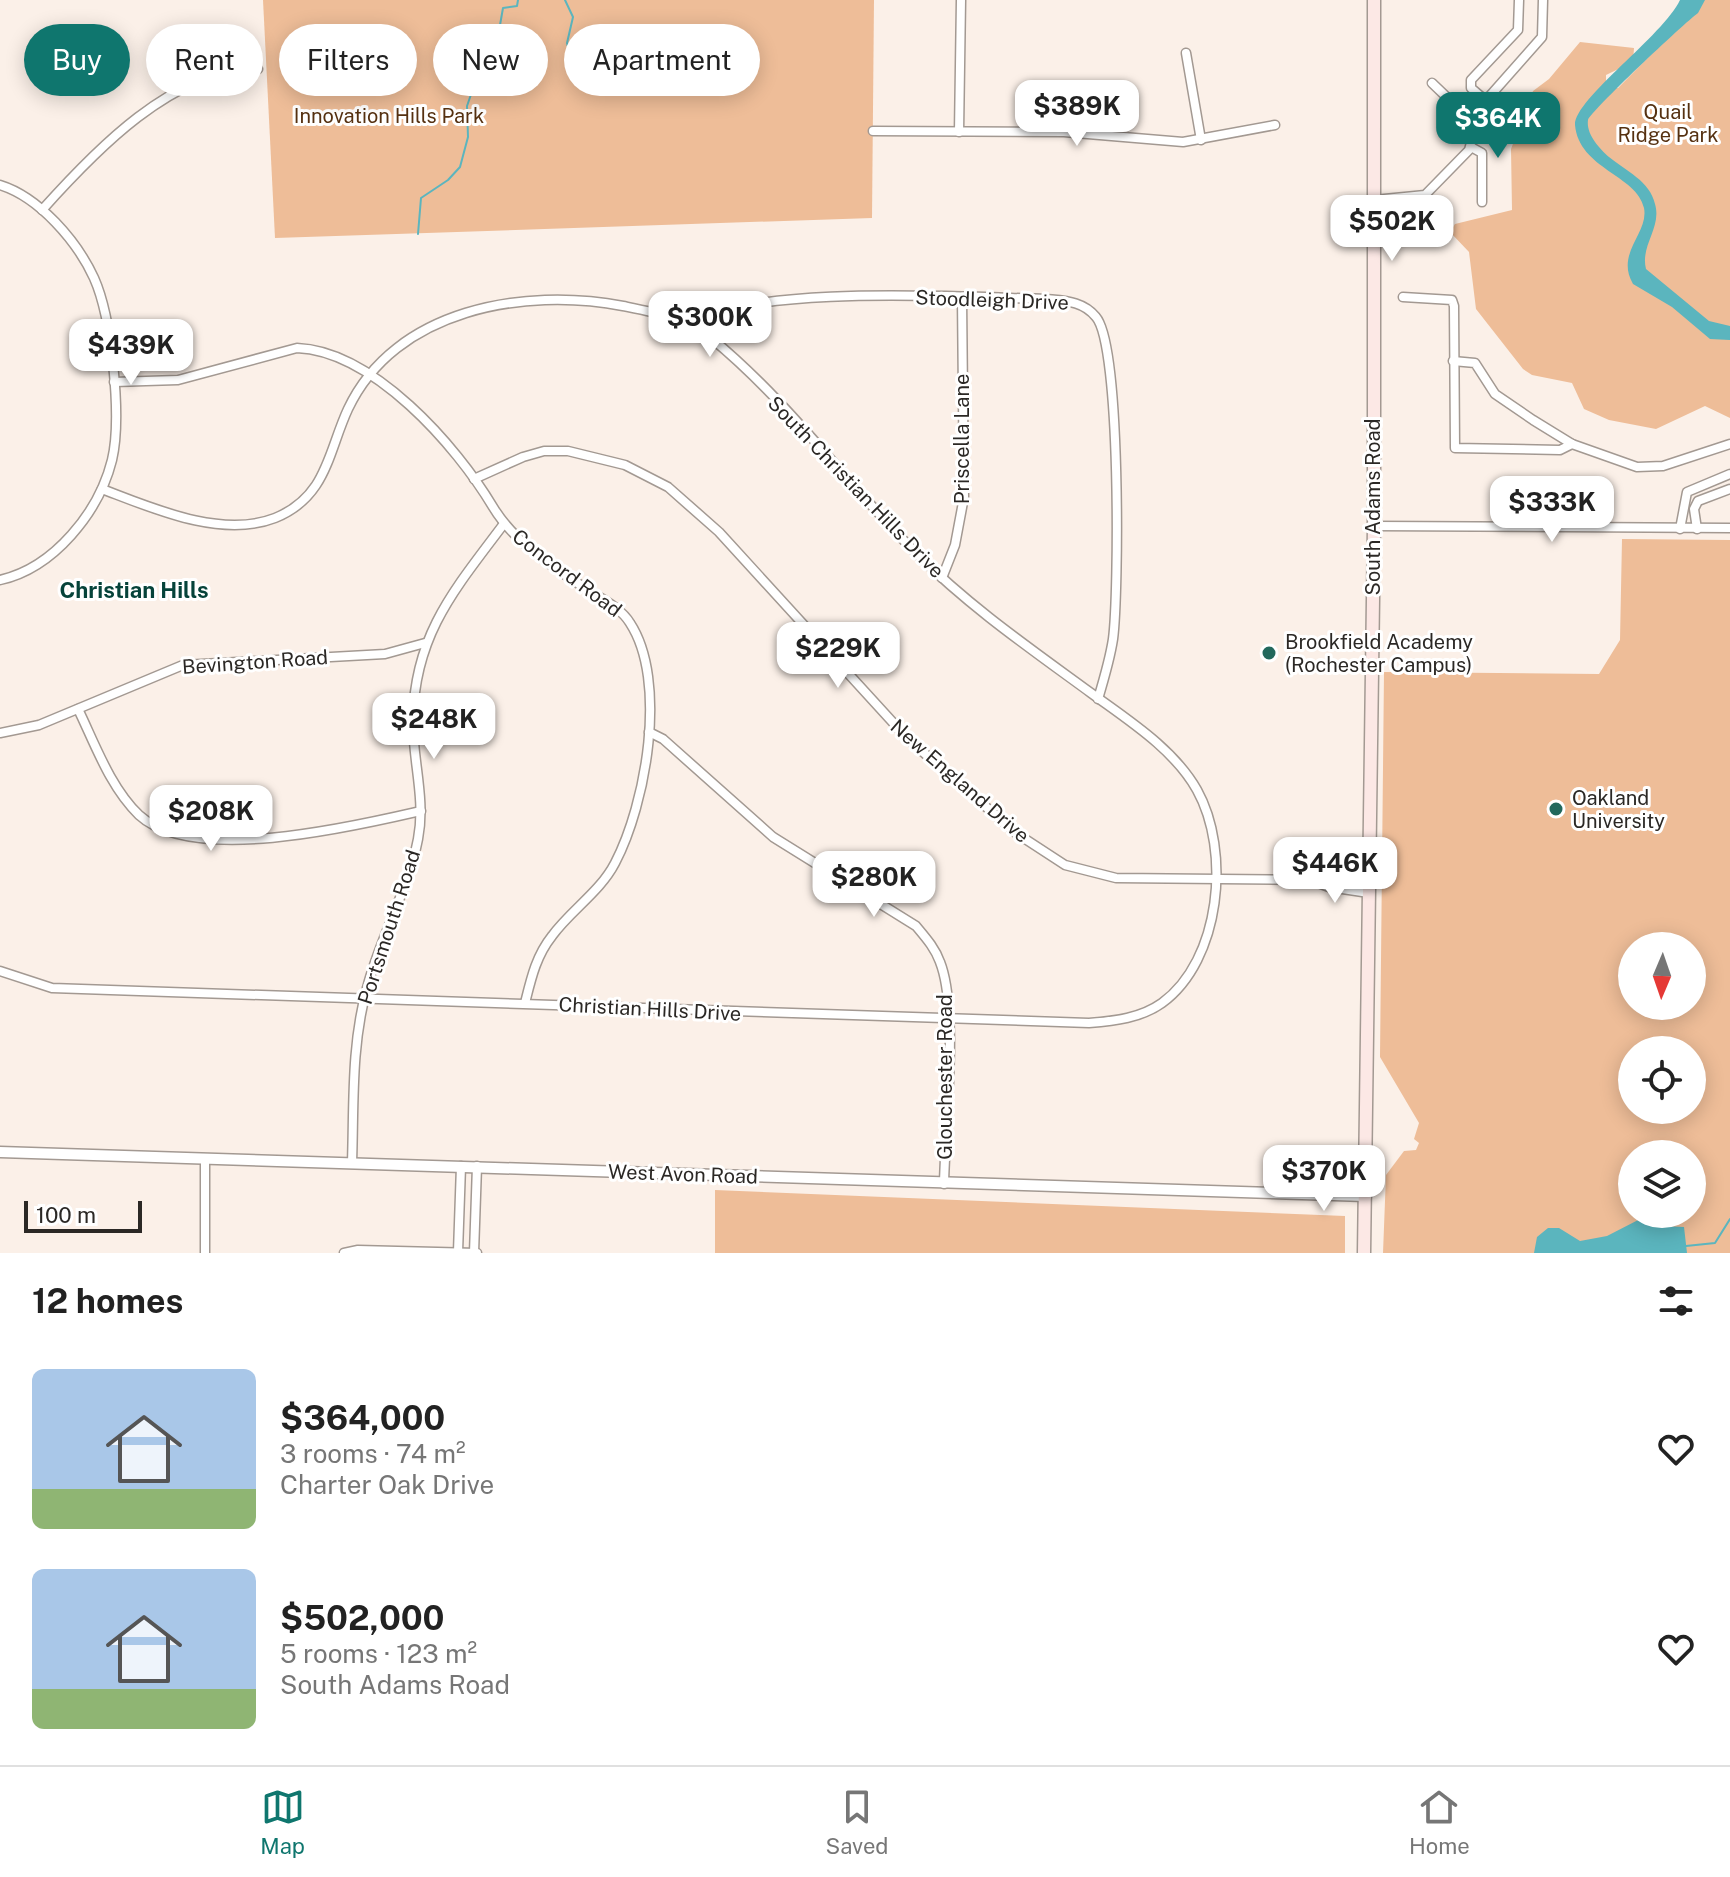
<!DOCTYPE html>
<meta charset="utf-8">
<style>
body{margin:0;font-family:"Public Sans",sans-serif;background:#f6f6f6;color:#222;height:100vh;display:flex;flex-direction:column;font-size:30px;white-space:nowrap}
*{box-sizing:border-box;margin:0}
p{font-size:26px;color:#767676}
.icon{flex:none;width:44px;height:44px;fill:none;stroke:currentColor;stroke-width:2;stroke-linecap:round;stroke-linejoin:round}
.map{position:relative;height:1253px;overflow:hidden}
.side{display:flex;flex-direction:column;background:#fff;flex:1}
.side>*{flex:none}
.guide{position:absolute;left:24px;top:24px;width:800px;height:72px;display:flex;gap:16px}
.needle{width:52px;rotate:182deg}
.buttons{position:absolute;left:1618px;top:932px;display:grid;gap:16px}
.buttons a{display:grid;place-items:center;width:88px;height:88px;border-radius:50%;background:#fff;box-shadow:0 4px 20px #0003;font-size:40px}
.scale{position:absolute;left:24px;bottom:20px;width:118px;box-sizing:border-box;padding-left:8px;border:4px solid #2b2825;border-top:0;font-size:22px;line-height:28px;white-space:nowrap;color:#2b2825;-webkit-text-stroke:6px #fff;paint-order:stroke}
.price{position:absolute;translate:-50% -68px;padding:0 18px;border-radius:16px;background:#fff;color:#222;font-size:26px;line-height:52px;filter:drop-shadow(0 2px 4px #0008)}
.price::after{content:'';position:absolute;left:50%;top:48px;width:24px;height:18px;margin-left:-12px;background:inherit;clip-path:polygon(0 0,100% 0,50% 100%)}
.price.active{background:#0f766e;color:#fff}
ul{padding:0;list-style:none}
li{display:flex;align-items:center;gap:24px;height:200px;padding:0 32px}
li span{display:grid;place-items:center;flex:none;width:224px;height:160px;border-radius:12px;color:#555}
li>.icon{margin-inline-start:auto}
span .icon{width:96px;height:96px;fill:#fffc;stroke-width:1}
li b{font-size:34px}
h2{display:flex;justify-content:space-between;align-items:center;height:96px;padding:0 32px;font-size:34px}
.pill{padding:0 28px;border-radius:36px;background:#fff;box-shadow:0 4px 20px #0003;font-size:28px;line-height:72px}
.pill.active{background:#0f766e;color:#fff}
.tab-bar{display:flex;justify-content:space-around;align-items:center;height:112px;border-top:2px solid #e0e0e0;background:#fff;font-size:22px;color:#767676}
.tab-bar a{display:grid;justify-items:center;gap:4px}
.tab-bar .active{color:#0f766e}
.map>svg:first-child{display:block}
</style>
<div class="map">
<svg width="1730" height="1253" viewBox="0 0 1730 1253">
<rect width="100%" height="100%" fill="#fbf0e8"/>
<g fill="#eebd98" fill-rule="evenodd">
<path d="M263 0H874L872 218 275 238Z"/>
<path d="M1699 0H1730V418L1705 406 1656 429 1609 420 1584 409 1572 383 1532 375 1523 369 1476 309 1469 252 1450 232 1455 224 1512 210 1511 149 1533 91 1549 79 1580 42 1634 48 1633 62 1606 75V87L1618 88 1681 24V16L1699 6Z"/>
<path d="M1622 539 1730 540V1253H1383L1386 1175 1404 1151 1416 1150 1419 1143 1414 1139 1419 1123 1380 1057 1384 672 1599 674 1620 640ZM1632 946H1692V1006H1632ZM1632 1050H1692V1110H1632ZM1632 1154H1692V1214H1632Z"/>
<path d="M715 1190 1345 1216V1253H715Z"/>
</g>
<g fill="#5bb5be">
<path d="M1680 0H1705L1698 13C1684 23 1590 112 1588 120 1586 134 1599 148 1609 157 1626 171 1650 181 1655 204 1662 228 1640 245 1646 269L1709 321 1730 326V340L1710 339 1672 307 1633 284C1615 253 1649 233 1644 208 1637 175 1579 169 1575 125 1574 99 1663 36 1680 0Z"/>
<path d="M1642 1218 1662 1226 1684 1227 1687 1253H1534L1537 1237 1548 1228H1559L1580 1241 1607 1236Z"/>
</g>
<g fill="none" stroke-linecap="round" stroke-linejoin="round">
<g stroke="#5bb5be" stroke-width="2">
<path d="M565 0 573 17 567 43 575 75"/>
<path d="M418 234 421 198 448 180 460 167 468 137 467 106 476 80 474 68 491 33 500 25 503 8 517 6 518 0"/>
<path d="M1686 1246 1715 1243 1730 1219"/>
</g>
<g stroke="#a39992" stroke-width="11">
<g id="minor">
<path d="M1186 53 1201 140"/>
<path d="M1432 83 1456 106 1479 111"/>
<path d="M1485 100 1471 88V80L1518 30 1519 0"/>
<path d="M873 131 1064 132 1183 142 1275 125"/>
<path d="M959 132 961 0"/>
<path d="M1471 147 1482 153V202"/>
<path d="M0 185C39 197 77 241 94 278 112 318 122 418 112 460 99 512 54 568 0 580"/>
<path d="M1374 200 1425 195 1469 150 1481 106 1542 37 1543 0"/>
<path d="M42 210C93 153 174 67 258 69"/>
<path d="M1403 297 1452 300 1454 306 1455 448 1560 450 1572 444"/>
<path d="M696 327C733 282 983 298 1046 299 1065 301 1083 301 1096 317 1121 346 1119 593 1113 639 1110 659 1104 679 1098 699"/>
<path d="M1453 361 1475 363 1495 394 1533 420 1572 444 1637 467 1663 466 1730 444"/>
<path d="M114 382 178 380 297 348C373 351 456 445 493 507 514 542 553 567 588 590 602 599 621 608 630 623 668 681 646 804 615 863 600 892 571 910 552 936 536 956 531 979 525 1003"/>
<path d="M474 479 523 457 544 451H568L625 465 668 487 719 532 908 739 1016 833 1065 865 1116 878 1309 880 1369 874"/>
<path d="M1374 526 1730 528"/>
<path d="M1680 529 1687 492 1730 474"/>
<path d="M1697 529 1694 509 1698 501 1730 489"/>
<path d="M942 578 955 545 964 497 962 298"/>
<path d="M78 709C95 744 110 787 139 815 193 865 356 826 421 811"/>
<path d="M649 732 663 739 773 837 916 926C926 938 935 948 940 962 959 1010 945 1128 944 1184"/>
<path d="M0 733 39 725 183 665 385 654 425 643"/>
<path d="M1310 880 1329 887 1369 893"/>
<path d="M0 971 52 988 1089 1023C1115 1021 1141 1018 1162 1003 1221 960 1231 851 1197 790 1174 749 1128 720 1091 693 1031 649 970 607 917 554 847 484 788 401 711 338 687 318 653 312 623 306 524 287 395 309 348 409 328 452 327 497 275 518 221 539 152 508 102 489"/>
<path d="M205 1159V1253"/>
<path d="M352 1163C354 1105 351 1045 367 988 380 937 408 891 418 839 426 798 412 759 413 718 415 634 455 589 503 525"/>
<path d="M458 1252 461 1166"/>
<path d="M344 1253 358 1250 477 1253"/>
<path d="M474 1253 477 1166"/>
</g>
</g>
<g stroke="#a39992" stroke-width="13">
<path id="tertiary" d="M0 1152 1366 1196"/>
</g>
<g stroke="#a39992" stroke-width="15">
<path id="secondary" d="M1364 1253 1374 526V0"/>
</g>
<use href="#minor" stroke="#fff" stroke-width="8"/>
<use href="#tertiary" stroke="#fff" stroke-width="10"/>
<use href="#secondary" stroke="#fce8e5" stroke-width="12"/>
</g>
<g fill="#22685c" stroke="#fff" stroke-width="3">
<circle cx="1269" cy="653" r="8"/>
<circle cx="1556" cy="809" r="8"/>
</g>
<g text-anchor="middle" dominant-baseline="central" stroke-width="6" stroke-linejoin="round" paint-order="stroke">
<g font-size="20" fill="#563111" stroke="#fff">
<text x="1668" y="112">Quail<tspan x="1668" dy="23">Ridge Park</tspan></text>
<text x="389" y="116">Innovation Hills Park</text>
</g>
<g font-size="20" fill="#2b2825" stroke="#fff">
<text transform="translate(992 300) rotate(2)">Stoodleigh Drive</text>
<text transform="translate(962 439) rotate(-90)">Priscella Lane</text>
<text transform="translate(856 487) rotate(46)">South Christian Hills Drive</text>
<text transform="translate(1373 507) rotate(-90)">South Adams Road</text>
<text transform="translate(567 573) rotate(37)">Concord Road</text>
<text transform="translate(255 662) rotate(-4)">Bevington Road</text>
<text transform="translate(960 781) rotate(41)">New England Drive</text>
<text transform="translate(389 927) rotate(-72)">Portsmouth Road</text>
<text transform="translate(650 1009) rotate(3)">Christian Hills Drive</text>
<text transform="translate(945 1077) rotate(-90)">Glouchester Road</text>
<text transform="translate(683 1174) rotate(2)">West Avon Road</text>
</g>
<g font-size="20" fill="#2b2825" stroke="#fff" text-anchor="start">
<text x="1285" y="642">Brookfield Academy<tspan x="1285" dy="23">(Rochester Campus)</tspan></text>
<text x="1572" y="798">Oakland<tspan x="1572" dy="23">University</tspan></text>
</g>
<g font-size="22" font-weight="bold" fill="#06433a" stroke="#fff">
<text x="134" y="590">Christian Hills</text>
</g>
</g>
</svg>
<div class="buttons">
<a><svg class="needle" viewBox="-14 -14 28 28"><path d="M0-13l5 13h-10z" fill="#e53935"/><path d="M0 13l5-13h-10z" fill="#767676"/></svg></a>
<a><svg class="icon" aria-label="locate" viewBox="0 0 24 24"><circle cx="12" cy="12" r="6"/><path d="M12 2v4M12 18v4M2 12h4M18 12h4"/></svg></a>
<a><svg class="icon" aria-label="layers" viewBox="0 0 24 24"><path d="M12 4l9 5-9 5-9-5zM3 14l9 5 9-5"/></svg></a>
</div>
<div class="scale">100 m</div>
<b class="price" style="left:1077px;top:148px">$389K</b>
<b class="price active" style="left:1498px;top:160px">$364K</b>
<b class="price" style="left:1392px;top:263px">$502K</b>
<b class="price" style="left:710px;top:359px">$300K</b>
<b class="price" style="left:131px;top:387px">$439K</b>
<b class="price" style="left:1552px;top:544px">$333K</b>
<b class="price" style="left:838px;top:690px">$229K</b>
<b class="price" style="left:434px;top:761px">$248K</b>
<b class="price" style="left:211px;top:853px">$208K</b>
<b class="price" style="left:1335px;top:905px">$446K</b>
<b class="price" style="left:874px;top:919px">$280K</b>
<b class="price" style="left:1324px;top:1213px">$370K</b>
<div class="guide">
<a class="pill active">Buy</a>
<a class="pill">Rent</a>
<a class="pill">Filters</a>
<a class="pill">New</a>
<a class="pill">Apartment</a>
</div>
</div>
<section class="side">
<h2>12 homes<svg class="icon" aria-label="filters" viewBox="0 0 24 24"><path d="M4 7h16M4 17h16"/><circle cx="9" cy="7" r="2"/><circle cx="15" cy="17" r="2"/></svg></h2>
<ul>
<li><span style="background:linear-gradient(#a9c7e8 75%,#8fb573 0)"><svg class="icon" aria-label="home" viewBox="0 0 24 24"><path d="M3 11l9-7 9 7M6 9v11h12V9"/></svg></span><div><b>$364,000</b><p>3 rooms · 74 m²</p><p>Charter Oak Drive</p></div><svg class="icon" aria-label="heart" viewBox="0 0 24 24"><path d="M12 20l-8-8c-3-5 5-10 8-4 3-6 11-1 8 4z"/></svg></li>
<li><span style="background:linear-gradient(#a9c7e8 75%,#8fb573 0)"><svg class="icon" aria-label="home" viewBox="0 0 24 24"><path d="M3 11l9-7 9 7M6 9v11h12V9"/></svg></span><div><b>$502,000</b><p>5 rooms · 123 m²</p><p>South Adams Road</p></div><svg class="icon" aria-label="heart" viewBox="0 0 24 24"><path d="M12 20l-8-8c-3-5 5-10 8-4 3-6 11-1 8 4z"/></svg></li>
</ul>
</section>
<nav class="tab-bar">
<a class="active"><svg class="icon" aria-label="map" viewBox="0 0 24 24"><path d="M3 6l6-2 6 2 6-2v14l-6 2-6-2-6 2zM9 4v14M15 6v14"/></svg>Map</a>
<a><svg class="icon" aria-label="saved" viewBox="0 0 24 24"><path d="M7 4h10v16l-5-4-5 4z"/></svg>Saved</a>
<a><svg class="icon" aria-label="home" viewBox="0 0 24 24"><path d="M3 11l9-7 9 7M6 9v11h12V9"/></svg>Home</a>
</nav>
